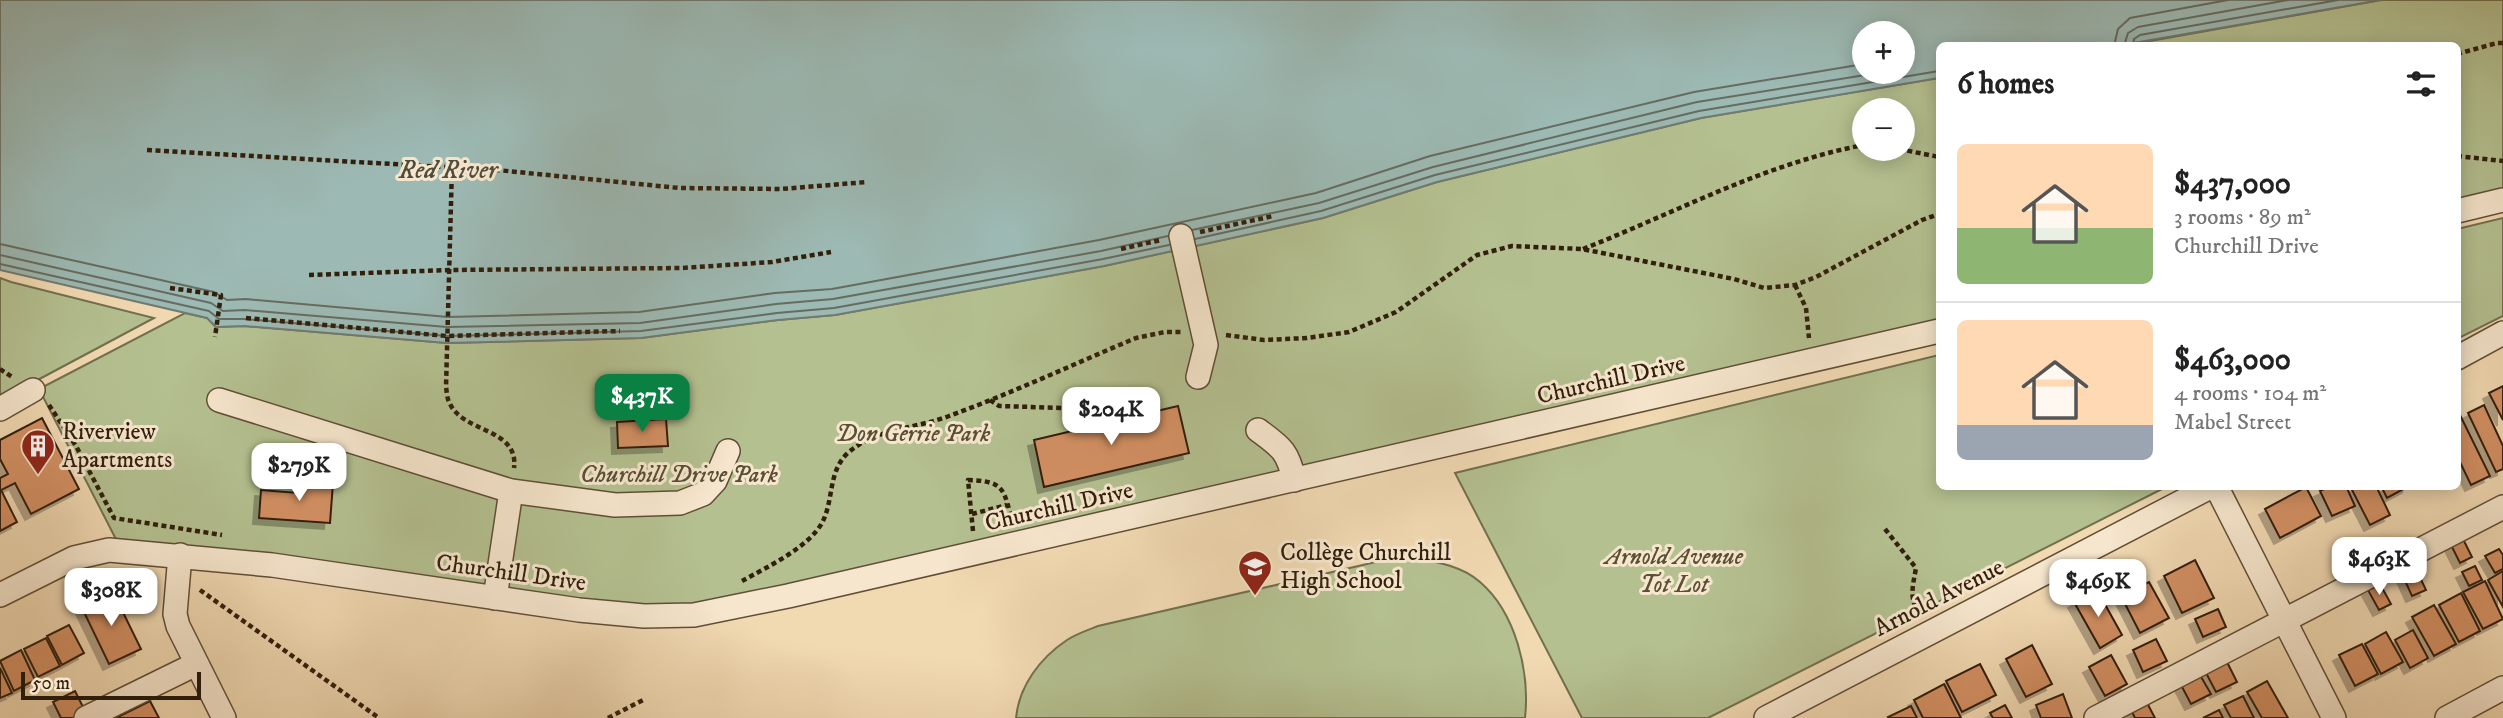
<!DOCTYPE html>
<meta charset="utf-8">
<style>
body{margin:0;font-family:"IM FELL DW Pica",serif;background:#f6f6f6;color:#222;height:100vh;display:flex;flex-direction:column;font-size:26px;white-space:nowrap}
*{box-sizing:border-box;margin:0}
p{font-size:23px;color:#767676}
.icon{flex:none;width:38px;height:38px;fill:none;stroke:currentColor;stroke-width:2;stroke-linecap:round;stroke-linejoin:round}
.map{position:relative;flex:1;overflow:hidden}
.details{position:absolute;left:1936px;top:42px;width:525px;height:448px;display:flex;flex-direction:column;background:#fff;border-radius:10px;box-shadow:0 4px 18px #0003}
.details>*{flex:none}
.fabs{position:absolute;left:1852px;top:21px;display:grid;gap:14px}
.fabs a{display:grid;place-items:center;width:63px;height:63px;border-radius:50%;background:#fff;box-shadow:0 4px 18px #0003;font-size:35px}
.scale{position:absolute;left:21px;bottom:18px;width:180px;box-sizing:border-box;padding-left:7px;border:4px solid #311f0c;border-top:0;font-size:19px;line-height:24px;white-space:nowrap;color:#311f0c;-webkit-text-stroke:5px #f6e6cd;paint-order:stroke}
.price{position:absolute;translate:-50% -60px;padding:0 16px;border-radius:14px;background:#fff;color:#222;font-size:23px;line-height:46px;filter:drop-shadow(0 2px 4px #0008)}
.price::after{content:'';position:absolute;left:50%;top:42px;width:21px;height:16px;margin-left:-10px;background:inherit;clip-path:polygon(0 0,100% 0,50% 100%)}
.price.current{background:#0b8043;color:#fff}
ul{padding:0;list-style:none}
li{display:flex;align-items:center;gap:21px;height:175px;padding:0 21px}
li+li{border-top:2px solid #e0e0e0}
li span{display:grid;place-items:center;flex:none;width:196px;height:140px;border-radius:10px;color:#555}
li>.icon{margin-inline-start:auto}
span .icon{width:84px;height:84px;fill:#fffc;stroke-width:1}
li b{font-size:30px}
h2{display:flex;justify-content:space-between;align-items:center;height:84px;padding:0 21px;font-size:30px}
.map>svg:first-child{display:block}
</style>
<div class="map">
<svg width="2503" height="718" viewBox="0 0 2503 718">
<defs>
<filter id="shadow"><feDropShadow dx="-6" dy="6" stdDeviation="0" flood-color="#0004"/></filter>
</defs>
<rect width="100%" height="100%" fill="#f1d9b2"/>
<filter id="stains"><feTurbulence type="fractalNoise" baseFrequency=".00286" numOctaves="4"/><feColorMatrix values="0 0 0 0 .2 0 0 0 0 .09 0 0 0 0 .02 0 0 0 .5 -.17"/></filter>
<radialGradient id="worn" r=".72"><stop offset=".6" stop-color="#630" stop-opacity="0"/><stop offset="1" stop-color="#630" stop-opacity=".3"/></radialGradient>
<g fill="#b4c090" stroke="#72704e" stroke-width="2" fill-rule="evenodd">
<path d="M2381 0H2503V200L2457 211V46H2122Z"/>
<path d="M1939 78V331L694 615 122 551 39 389 185 313 207 318 216 327 244 326 447 343 641 338 778 320 835 315 1104 266 1323 218 1437 182 1701 118ZM1864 110H1902V149H1864Z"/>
<path d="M2503 218V316L2457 339V229Z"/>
<path d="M0 278 11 282 154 318 0 400Z"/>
<path d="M1939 355V486L2166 487 1708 718H1582L1455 473Z"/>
<path d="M1414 558C1437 562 1462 566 1480 582 1516 613 1530 672 1525 718H1016C1019 686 1040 658 1067 640 1076 634 1088 630 1098 626L1380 561Z"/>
</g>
<path fill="#9cb9b3" stroke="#717b70" stroke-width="2" fill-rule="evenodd" d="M0 0H2381L2122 45 1939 46V78L1701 118 1437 182 1323 218 1104 266 835 315 778 320 641 338 447 343 244 326 216 327 207 318 0 270ZM1864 33H1902V72H1864Z"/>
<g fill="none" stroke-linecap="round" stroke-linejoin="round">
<g stroke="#666c60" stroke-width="2">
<path d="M2114 46 2118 29 2130 18 2228 0"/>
<path d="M2124 46 2128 33 2138 27 2288 0"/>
<path d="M2133 46 2134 39 2140 35 2338 0"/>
<path d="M1192 230 1319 203 1433 167 1697 102 1884 72"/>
<path d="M1195 239 1321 211 1435 175 1699 111 1939 71"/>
<path d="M0 244 214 292 227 300 246 299 448 317 639 312 775 293 832 289 1099 240 1316 193 1430 156 1694 92 1864 64"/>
<path d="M0 255 211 303 223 311 245 310 447 327 640 323 776 304 833 299 1101 251 1168 236"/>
<path d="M0 264 209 311 219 319H244L447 336 641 331 777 313 834 308 1103 259 1169 245"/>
</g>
</g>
<g fill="#d39064" stroke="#311f0c" stroke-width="2" filter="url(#shadow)">
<path d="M2503 386V420L2489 393Z"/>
<path d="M2484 405 2503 446V469L2496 472 2468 413Z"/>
<path d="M1178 406 1189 453 1044 487 1034 440Z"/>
<path d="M2458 411 2490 476 2471 485 2457 456Z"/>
<path d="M42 418 79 489 31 514 15 483 1 490 17 522 0 531V478L8 474 0 459V440Z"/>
<path d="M666 419 668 446 618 448 617 422Z"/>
<path d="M299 481 333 483 330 523 259 518 261 490 298 493Z"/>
<path d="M2330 486H2346L2355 506 2332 516 2320 491Z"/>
<path d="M2350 486H2376L2390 515 2370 525Z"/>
<path d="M2381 486H2409L2387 498Z"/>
<path d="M2306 487 2321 516 2280 538 2265 509Z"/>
<path d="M2463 539 2472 557 2460 563 2451 545Z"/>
<path d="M2499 549 2503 555V569L2495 573 2485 556Z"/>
<path d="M2195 560 2214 598 2182 613 2164 576Z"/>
<path d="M2414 565 2426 590 2412 596 2401 572Z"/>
<path d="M2475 566 2482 580 2469 586 2462 572Z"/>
<path d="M2503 571V607L2488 580Z"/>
<path d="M2485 581 2503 619 2483 629 2463 592Z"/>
<path d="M2149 582 2169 618 2140 633 2121 596Z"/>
<path d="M2380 584 2391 604 2379 610 2368 590Z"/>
<path d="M2097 590 2122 635 2100 648 2074 602Z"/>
<path d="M113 592 141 649 109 664 82 608Z"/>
<path d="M2461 593 2480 631 2459 642 2439 605Z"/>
<path d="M2434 605 2456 644 2434 656 2412 617Z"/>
<path d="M2218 609 2226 627 2203 637 2195 619Z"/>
<path d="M69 625 84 653 62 665 47 636Z"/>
<path d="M2413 630 2428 658 2410 668 2395 640Z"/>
<path d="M2386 632 2403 662 2381 674 2365 644Z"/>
<path d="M46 638 60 666 38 677 24 649Z"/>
<path d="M2156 639 2167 661 2143 672 2133 650Z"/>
<path d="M2362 644 2378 674 2355 686 2339 655Z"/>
<path d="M2032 645 2052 684 2026 697 2006 659Z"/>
<path d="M21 650 35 680 14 691 0 661Z"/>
<path d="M2111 655 2127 684 2105 696 2089 667Z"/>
<path d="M2227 662 2237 682 2216 692 2206 673Z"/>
<path d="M1980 664 1996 695 1962 712 1946 681Z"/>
<path d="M0 668 12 693 0 698Z"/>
<path d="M2200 675 2211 694 2191 704 2181 685Z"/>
<path d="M2267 681 2288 718H2262L2247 692Z"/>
<path d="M1944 684 1961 718H1923L1914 700Z"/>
<path d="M75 691 86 713 77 718H61L53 702Z"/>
<path d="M2063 694 2072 718H2041L2036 705Z"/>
<path d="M2243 696 2254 718H2231L2224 705Z"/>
<path d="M150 701 159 718H116Z"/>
<path d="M2146 701 2155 718H2135L2131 710Z"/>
<path d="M2005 705 2012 718H1993L1990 713Z"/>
<path d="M1911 706 1917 718H1889L1888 717Z"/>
<path d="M2219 710 2223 718H2203Z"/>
</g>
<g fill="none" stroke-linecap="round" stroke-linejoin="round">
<g stroke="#614e36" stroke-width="26">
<g id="minor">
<path d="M2457 211 2503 200"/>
<path d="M1181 236 1206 345 1198 377"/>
<path d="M2457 358 2503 333"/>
<path d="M219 400 511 491 615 505 680 503 703 494 715 481 728 451"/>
<path d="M0 409 33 390"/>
<path d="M1258 430C1281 447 1288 451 1294 480"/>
<path d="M2216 486 2334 718"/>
<path d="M180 555 175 614 178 626 224 718"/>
<path d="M0 595 74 558 109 550 272 565 579 610 644 616 694 615 788 596 1939 331"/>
<path d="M495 598 511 491"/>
<path d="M86 718 196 664"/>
<path d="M1766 718 2212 486"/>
<path d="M2096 718 2503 507"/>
<path d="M2447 718 2503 688"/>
</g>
</g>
<g stroke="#311f0c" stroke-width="4.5" stroke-dasharray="5 3.5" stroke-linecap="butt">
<path d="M2457 54 2497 43H2503"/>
<path d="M1899 149 1939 157"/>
<path d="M147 150 497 170 679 188 781 189 867 182"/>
<path d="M2457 156 2503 161"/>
<path d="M452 167 446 387C447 393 447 399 450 404 464 433 519 428 514 468"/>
<path d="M1200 232 1273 216"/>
<path d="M1121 249 1161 240"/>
<path d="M1583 249C1675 213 1766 163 1864 145"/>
<path d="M309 275 449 270 682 268 772 262 831 252"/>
<path d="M1795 285 1806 308 1809 338"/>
<path d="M170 288 221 295 215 337"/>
<path d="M246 318 447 336 620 331"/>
<path d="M1226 335 1264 340 1307 338 1349 332 1396 312 1477 255 1512 246 1582 249 1734 279 1764 288 1795 285 1816 277 1922 220 1939 214"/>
<path d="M0 369 12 377"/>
<path d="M990 400 999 406 1064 408 1085 419"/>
<path d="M49 405 76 446 114 518 222 535"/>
<path d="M972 514 1007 505"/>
<path d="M1885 529 1916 568C1913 585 1909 597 1918 613"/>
<path d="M973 531 968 480C1007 481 1003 491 1013 523"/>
<path d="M742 581C767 567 810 547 823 521 834 498 828 470 849 452 877 428 915 429 949 416 1012 393 1074 364 1136 338L1165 332H1182"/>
<path d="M200 590 379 718"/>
<path d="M608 718 645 699"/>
</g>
<use href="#minor" stroke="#f6e6cd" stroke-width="23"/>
</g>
<defs>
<g id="building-pin" transform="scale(1.75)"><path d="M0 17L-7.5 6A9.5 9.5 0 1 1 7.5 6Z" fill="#8f2418" stroke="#f6e6cd"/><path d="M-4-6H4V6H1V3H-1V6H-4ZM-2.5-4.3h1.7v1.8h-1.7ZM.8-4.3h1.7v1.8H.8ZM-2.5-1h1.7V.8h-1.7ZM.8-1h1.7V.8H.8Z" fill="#fff"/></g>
<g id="school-pin" transform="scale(1.75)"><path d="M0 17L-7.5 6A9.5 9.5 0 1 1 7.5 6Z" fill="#8f2418" stroke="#f6e6cd"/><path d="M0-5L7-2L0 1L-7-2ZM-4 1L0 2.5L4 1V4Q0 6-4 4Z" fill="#fff"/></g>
</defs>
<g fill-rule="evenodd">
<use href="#building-pin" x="38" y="446"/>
<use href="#school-pin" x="1255" y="567"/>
</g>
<g text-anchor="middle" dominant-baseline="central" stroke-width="6" stroke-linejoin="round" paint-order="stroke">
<g font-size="24" fill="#311f0c" stroke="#f6e6cd">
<text transform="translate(1611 380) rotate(-13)">Churchill Drive</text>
<text transform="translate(1059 507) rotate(-13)">Churchill Drive</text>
<text transform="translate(511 573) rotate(8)">Churchill Drive</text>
<text transform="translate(1939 598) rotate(-27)">Arnold Avenue</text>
</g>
<g font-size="24" fill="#311f0c" stroke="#f6e6cd" text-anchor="start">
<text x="62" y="432">Riverview<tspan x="62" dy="28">Apartments</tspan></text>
<text x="1280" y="553">Collège Churchill<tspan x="1280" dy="28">High School</tspan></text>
</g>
<g font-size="24" font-style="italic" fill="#584f34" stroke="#f6e6cd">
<text x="913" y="434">Don Gerrie Park</text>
<text x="679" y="475">Churchill Drive Park</text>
<text x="1674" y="557">Arnold Avenue<tspan x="1674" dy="28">Tot Lot</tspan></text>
</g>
<g font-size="26" font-style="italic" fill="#514d3e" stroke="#f6e6cd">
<text x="448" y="170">Red River</text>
</g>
</g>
<rect width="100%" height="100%" filter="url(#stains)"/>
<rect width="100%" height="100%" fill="url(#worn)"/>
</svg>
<div class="fabs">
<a>+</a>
<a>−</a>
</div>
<div class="scale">50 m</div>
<b class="price current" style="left:642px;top:434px">$437K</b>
<b class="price" style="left:1111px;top:447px">$204K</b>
<b class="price" style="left:299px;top:503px">$279K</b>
<b class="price" style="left:2379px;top:597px">$463K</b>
<b class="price" style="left:2098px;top:619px">$469K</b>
<b class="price" style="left:111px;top:628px">$308K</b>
<section class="details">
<h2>6 homes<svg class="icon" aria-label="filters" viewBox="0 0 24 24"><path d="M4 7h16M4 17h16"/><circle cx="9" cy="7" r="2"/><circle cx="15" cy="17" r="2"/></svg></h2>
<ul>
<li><span style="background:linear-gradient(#ffd9b3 60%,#8fb573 0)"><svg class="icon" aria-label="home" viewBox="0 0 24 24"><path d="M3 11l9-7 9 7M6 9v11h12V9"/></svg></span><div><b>$437,000</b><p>3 rooms · 89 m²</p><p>Churchill Drive</p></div></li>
<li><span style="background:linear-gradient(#ffd9b3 75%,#9aa5b1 0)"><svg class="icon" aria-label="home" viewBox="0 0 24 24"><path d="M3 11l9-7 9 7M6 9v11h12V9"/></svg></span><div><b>$463,000</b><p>4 rooms · 104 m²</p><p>Mabel Street</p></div></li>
</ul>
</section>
</div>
